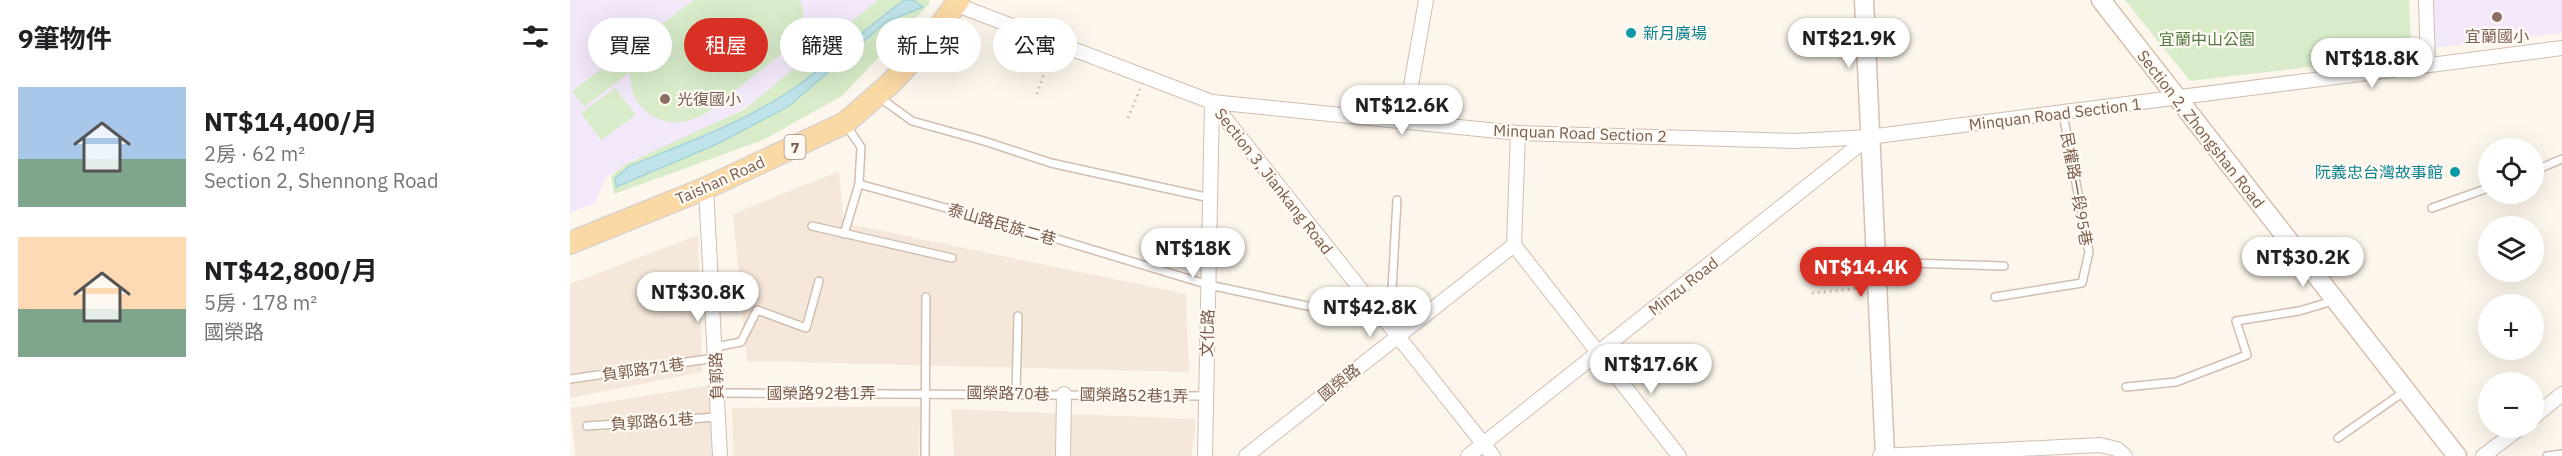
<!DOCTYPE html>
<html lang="zh-TW">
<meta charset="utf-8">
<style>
body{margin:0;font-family:"IBM Plex Sans","Noto Sans TC",sans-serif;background:#f2f2f2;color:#202124;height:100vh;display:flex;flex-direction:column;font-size:22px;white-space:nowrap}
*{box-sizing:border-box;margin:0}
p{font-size:20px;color:#757577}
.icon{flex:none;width:33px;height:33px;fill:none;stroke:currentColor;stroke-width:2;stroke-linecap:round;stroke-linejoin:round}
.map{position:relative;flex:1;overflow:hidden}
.sheet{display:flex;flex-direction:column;background:#fff;width:570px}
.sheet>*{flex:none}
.guide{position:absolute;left:18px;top:18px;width:570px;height:54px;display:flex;gap:12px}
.tools{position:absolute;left:1908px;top:138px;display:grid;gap:12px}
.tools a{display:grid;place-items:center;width:66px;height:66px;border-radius:50%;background:#fff;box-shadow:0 6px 24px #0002;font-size:30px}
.price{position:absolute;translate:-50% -51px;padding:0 14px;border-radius:21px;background:#fff;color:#222;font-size:20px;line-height:39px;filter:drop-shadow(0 2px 3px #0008)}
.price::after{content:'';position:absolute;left:50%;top:36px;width:18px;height:14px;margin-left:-9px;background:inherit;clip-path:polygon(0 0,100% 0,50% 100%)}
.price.current{background:#d93025;color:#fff}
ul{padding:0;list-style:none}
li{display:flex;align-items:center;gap:18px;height:150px;padding:0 18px}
li span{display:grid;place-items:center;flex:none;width:168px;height:120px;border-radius:0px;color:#555}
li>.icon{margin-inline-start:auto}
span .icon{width:72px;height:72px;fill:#fffc;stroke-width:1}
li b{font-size:26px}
h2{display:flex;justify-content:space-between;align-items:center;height:72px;padding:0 18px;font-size:26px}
.chip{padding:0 21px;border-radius:27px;background:#fff;box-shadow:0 6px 24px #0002;font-size:21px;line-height:54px}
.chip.current{background:#d93025;color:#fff}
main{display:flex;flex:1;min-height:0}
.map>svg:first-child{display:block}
</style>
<main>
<section class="sheet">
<h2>9筆物件<svg class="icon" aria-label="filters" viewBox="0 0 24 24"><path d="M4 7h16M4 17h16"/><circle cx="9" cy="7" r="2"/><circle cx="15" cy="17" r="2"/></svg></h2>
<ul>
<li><span style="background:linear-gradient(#a9c7e8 60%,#7fa58c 0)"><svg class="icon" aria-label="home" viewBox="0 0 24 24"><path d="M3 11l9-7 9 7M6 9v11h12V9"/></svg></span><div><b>NT$14,400/月</b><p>2房 · 62 m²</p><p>Section 2, Shennong Road</p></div></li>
<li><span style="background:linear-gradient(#ffd9b3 60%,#7fa58c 0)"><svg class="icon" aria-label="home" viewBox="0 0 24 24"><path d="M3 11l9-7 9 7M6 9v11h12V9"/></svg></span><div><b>NT$42,800/月</b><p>5房 · 178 m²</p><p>國榮路</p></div></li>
</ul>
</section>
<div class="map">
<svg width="1992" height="456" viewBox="0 0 1992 456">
<rect width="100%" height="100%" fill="#fdf6ec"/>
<g fill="#f5e8da">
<path d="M269 171 274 223 616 294 619 372 177 361 163 214Z"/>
<path d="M128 235 132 372 0 398V284Z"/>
<path d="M143 385 142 456H6L0 408Z"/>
<path d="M350 406 349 456H163L162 408Z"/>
<path d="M381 409 626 419 622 456H384Z"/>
</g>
<g fill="#f3e8fa">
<path d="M0 0H316L234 73 145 125 66 159 36 177 25 203 0 213Z"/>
<path d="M1862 0H1992V33L1864 48Z"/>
</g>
<g fill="#d8ecc9">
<path d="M124 0H230C237 19 233 32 220 47L138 112C130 116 121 121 111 122 82 125 58 101 60 72L14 107 2 91Z"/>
<path d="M308 0H359L360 3 272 96 193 140 44 194 41 176 56 164 175 109Z"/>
<path d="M1555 0H1839L1841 46 1833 56 1620 81Z"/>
<path d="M45 88 66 115 31 140 11 113Z"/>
</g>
<path fill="#bfe3e8" stroke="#a5d3da" stroke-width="1.5" d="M335 0H343L353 7 316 22 219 106 147 144 46 187 45 178 60 166C118 142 179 121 230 84 266 58 297 26 335 0Z"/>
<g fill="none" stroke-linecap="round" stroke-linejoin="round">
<g stroke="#d1beb0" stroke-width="10">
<g id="lane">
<path d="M309 97 342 121 414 141 481 163 640 198"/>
<path d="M276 125 291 147 289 184 474 235 639 285 817 323 822 290 827 200"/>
<path d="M1964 171 1992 159"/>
<path d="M1862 208 1918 188"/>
<path d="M242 226 382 258"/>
<path d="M274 234 289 184"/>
<path d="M1308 262 1434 266"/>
<path d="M1425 297 1512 283 1519 252 1493 114"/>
<path d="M145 347 171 342 187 310 236 328 249 281"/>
<path d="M0 379 145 358"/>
<path d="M1556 387 1606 382 1677 355 1666 321 1729 311 1763 301"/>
<path d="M147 393 635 396"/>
<path d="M446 394 448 316"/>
<path d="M17 426 147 417"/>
<path d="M1768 438 1835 391"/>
<path d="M355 456 356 297"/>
<path d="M1977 456 1992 454"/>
</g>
</g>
<g stroke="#d1beb0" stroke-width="16">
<g id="street">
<path d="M383 0 387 5 642 102 948 133 1225 141 1299 137 1992 48"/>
<path d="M1856 0 1858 65"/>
<path d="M642 102 923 456"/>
<path d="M835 120 856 0"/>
<path d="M136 188 150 456"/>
<path d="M944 245 1109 456"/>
<path d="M1964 417 1992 394"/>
<path d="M493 456 494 394"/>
<path d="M635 456 642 102"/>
<path d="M676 456 944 245 948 133"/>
<path d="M898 456 1299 137"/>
<path d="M1310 456 1530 445 1547 449 1555 456"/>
<path d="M1913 456 1950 428"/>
</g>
</g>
<g stroke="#d6c0b0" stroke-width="21">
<g id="secondary">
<path d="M1294 0 1315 456"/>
<path d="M1531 0 1887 456"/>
</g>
</g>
<g stroke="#dad1cd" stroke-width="24">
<path id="primary" d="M0 243 136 188 275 123 320 84 356 45 389 0"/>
</g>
<g stroke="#d9b8a5" stroke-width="3" stroke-dasharray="1.5 4.5" stroke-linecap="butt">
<path d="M467 94 480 56"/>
<path d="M558 118 570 89"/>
<path d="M1242 293 1292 288"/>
</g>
<use href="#lane" stroke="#fff" stroke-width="7"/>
<use href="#street" stroke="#fff" stroke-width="14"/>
<use href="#secondary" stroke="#fff" stroke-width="18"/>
<use href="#primary" stroke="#fbd9a5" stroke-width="21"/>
</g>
<g fill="#8d6e63" stroke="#fffaf3" stroke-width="2">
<circle cx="1927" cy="17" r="6"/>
<circle cx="95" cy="99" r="6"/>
</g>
<g fill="#0f9aa8" stroke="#fffaf3" stroke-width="2">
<circle cx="1061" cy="33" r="6"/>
<circle cx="1885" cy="172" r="6"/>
</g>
<g text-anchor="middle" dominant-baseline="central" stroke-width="4.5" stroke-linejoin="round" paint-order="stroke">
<rect fill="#fffaf3" stroke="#a28b7f" stroke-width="1.5" x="214.5" y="135" width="21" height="24" rx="4.5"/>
<g font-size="15" font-weight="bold" fill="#7a5c4d">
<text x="225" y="147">7</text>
</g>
<g font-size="16" fill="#0d838f" stroke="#fffaf3" text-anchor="start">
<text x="1073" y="33">新月廣場</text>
<text x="1873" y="172" text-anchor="end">阮義忠台灣故事館</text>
</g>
<g font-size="16" fill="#785e54" stroke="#fffaf3">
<text x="1927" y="36">宜蘭國小</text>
<text x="107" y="99" text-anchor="start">光復國小</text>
</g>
<g font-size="16" fill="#537a41" stroke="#fffaf3">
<text x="1637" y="39">宜蘭中山公園</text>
</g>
<g font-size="16" fill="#7a5c4d" stroke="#fffaf3">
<text transform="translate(1485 114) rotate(-7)">Minquan Road Section 1</text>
<text transform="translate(1631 129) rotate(52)">Section 2, Zhongshan Road</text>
<text transform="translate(1010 133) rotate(2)">Minquan Road Section 2</text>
<text transform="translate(150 180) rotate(-24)">Taishan Road</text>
<text transform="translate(704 181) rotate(52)">Section 3, Jiankang Road</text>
<text transform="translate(1507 189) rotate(80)">民權路一段95巷</text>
<text transform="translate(432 224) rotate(16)">泰山路民族二巷</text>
<text transform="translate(1113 286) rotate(-38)">Minzu Road</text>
<text transform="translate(637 333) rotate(-88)">文化路</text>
<text transform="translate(73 369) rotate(-8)">負郭路71巷</text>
<text transform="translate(146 376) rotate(-92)">負郭路</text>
<text transform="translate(769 382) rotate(-39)">國榮路</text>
<text x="251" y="393">國榮路92巷1弄</text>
<text transform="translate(438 393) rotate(1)">國榮路70巷</text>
<text transform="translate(564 395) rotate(1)">國榮路52巷1弄</text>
<text transform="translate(82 421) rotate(-4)">負郭路61巷</text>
</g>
</g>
</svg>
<div class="tools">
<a><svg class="icon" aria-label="locate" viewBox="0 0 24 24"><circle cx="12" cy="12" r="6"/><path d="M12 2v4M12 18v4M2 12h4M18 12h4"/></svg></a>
<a><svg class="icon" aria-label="layers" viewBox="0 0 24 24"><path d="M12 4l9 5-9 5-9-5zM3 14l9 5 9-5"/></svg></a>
<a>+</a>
<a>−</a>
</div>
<b class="price" style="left:1279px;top:69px">NT$21.9K</b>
<b class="price" style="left:1802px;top:89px">NT$18.8K</b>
<b class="price" style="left:832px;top:136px">NT$12.6K</b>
<b class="price" style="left:623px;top:279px">NT$18K</b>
<b class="price" style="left:1733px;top:288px">NT$30.2K</b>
<b class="price current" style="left:1291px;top:298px">NT$14.4K</b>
<b class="price" style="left:128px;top:323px">NT$30.8K</b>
<b class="price" style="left:800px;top:338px">NT$42.8K</b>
<b class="price" style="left:1081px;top:395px">NT$17.6K</b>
<div class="guide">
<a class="chip">買屋</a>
<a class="chip current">租屋</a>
<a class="chip">篩選</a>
<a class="chip">新上架</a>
<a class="chip">公寓</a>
</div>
</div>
</main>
